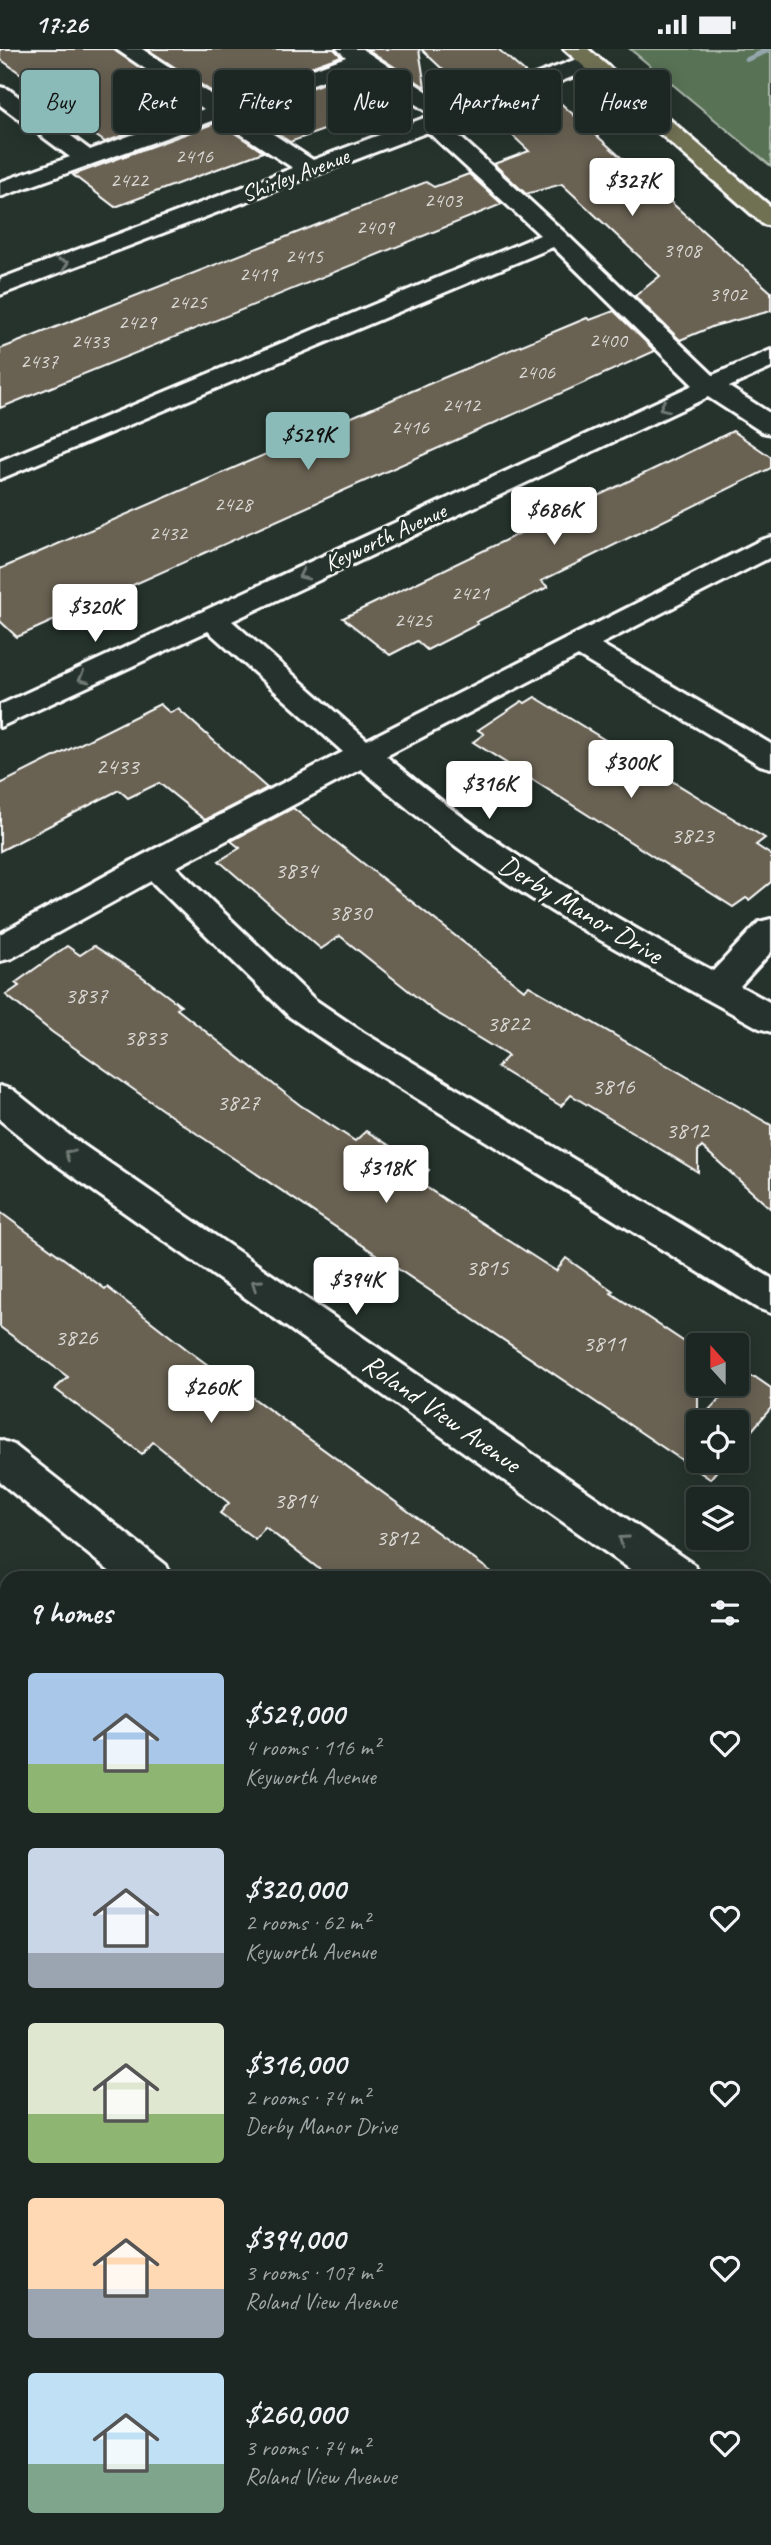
<!DOCTYPE html>
<meta charset="utf-8">
<style>
body{margin:0;font-family:Caveat,sans-serif;background:#29322f;color:#f1f3f6;height:100vh;display:flex;flex-direction:column;font-size:26px;white-space:nowrap}
*{box-sizing:border-box;margin:0}
p{font-size:23px;color:#a0a5a5}
.icon{flex:none;width:38px;height:38px;fill:none;stroke:currentColor;stroke-width:2;stroke-linecap:round;stroke-linejoin:round}
.map{position:relative;flex:1;overflow:hidden}
.sheet{position:absolute;left:0px;top:1522px;width:772px;height:975px;display:flex;flex-direction:column;background:#1c2622;border-radius:21px 21px 0 0;box-shadow:0 4px 18px #0003,0 0 0 2px #3a4340}
.sheet>*{flex:none}
.banner{position:absolute;left:21px;top:21px;width:730px;height:63px;display:flex;gap:14px}
.needle{width:46px;rotate:339deg}
.fabs{position:absolute;left:686px;top:1284px;display:grid;gap:14px}
.fabs a{display:grid;place-items:center;width:63px;height:63px;border-radius:7px;background:#1c2622;box-shadow:0 4px 18px #0003,0 0 0 2px #3a4340;font-size:35px}
.price{position:absolute;translate:-50% -60px;padding:0 16px;border-radius:7px;background:#fff;color:#222;font-size:23px;line-height:46px;filter:drop-shadow(0 2px 4px #0008)}
.price::after{content:'';position:absolute;left:50%;top:42px;width:21px;height:16px;margin-left:-10px;background:inherit;clip-path:polygon(0 0,100% 0,50% 100%)}
.price.on{background:#8bbbb9;color:#111}
ul{padding:0;list-style:none}
li{display:flex;align-items:center;gap:21px;height:175px;padding:0 28px}
li span{display:grid;place-items:center;flex:none;width:196px;height:140px;border-radius:7px;color:#555}
li>.icon{margin-inline-start:auto}
span .icon{width:84px;height:84px;fill:#fffc;stroke-width:1}
li b{font-size:30px}
h2{display:flex;justify-content:space-between;align-items:center;height:84px;padding:0 28px;font-size:30px}
.chip{padding:0 24px;border-radius:7px;background:#1c2622;box-shadow:0 4px 18px #0003,0 0 0 2px #3a4340;font-size:24px;line-height:63px}
.chip.on{background:#8bbbb9;color:#111}
.status{display:flex;justify-content:space-between;align-items:center;height:49px;padding:0 35px;background:#1c2622;direction:ltr}
.status svg{height:19px;fill:currentColor}
.map>svg:first-child{display:block}
</style>
<div class="status"><b>17:26</b><svg viewBox="0 0 49 12"><path d="M0 12V9h3v3zM5 12V6h3v6zM10 12V3h3v9zM15 12V0h3v12zM26 1h20v11H26zM47 4h2v5h-2z"/></svg></div>
<div class="map">
<svg width="771" height="2496" viewBox="0 0 771 2496">
<rect width="100%" height="100%" fill="#26332d"/>
<filter id="ink" filterUnits="userSpaceOnUse"><feTurbulence type="fractalNoise" baseFrequency=".0143" numOctaves="2"/><feDisplacementMap in="SourceGraphic" scale="14" xChannelSelector="R" yChannelSelector="G"/><feConvolveMatrix kernelMatrix="1 2 1 2 8 2 1 2 1" color-interpolation-filters="sRGB"/></filter>
<g filter="url(#ink)">
<path fill="#3a4138" d="M771 1933V2496H386L390 2490H765V1942Z"/>
<path fill="#587257" stroke="#acb8ab" stroke-width="2" d="M630 0H771V117L767 114Z"/>
<g fill="none" stroke-linecap="round" stroke-linejoin="round">
<path fill="#95a6ac" fill-rule="evenodd" d="M763 0H771V3L747 13 743 10Z"/>
</g>
<g fill="#696252" stroke="#fff" stroke-width="2">
<path d="M0 0H113L198 59 105 93 23 37 34 34 0 10Z"/>
<path d="M147 0H334L341 7 223 50Z"/>
<path d="M367 0H419L425 38Z"/>
<path d="M421 0H498L528 26 471 47Z"/>
<path d="M360 21 406 52 290 93 244 63Z"/>
<path d="M546 41 771 243V262L714 277 680 291 635 247 660 227 596 167 562 135 526 145 494 115 529 102 488 63Z"/>
<path d="M218 73 263 103 115 158 73 126Z"/>
<path d="M469 125 502 155 0 359V300L426 133 434 138Z"/>
<path d="M614 262 655 302 17 588 0 572V520L412 342 587 269 590 271Z"/>
<path d="M733 382 771 408V419L541 532 548 538 476 573 478 575 427 601 417 592 390 606 343 569Z"/>
<path d="M535 648 765 789 756 796 771 806V833L749 851 746 849 733 858 473 693 484 685 478 681 522 652 525 654Z"/>
<path d="M160 655 170 664 178 660 267 739 205 771 159 734 128 749 119 741 0 802V735Z"/>
<path d="M293 759 524 941 529 937 771 1076V1160L702 1098 698 1102V1123L571 1046 561 1057 497 1018 508 1007 434 962 340 887 321 900 219 812 240 799 231 792Z"/>
<path d="M67 897 80 906 94 897 140 926 181 957 177 960 300 1056 355 1092 366 1082 429 1121 418 1133 556 1222 566 1209 613 1242 611 1244 698 1302V1373L733 1335H737L740 1328H755L771 1339V1359L737 1399V1374H698V1412H725L710 1430 181 1074 52 983 6 946 19 937 15 934Z"/>
<path d="M0 1163 105 1240 107 1238 193 1305 501 1530H332L265 1478 255 1490 220 1464 229 1454 153 1393 142 1405 55 1340 68 1328 0 1278Z"/>
</g>
<g fill="none" stroke-linecap="round" stroke-linejoin="round">
<g stroke="#fff" stroke-width="6">
<g id="minor">
<path d="M116 0H142L223 53 346 8 337 0H362L451 58 582 8H598L601 13 598 18 447 76 564 183 713 326 771 301V319L729 338 771 365V385L762 383 708 348 232 572 367 691 761 491 771 488V508L601 595 771 695V719L760 716 578 607 386 707C487 794 595 859 713 922L759 873 771 870V903L740 937 771 954V983L759 979C675 932 589 888 509 835 457 800 408 761 361 720L176 818 314 950 364 984 771 1229V1264L757 1259 340 1002 290 968 151 832 12 909 0 912V885L141 807 343 703 208 582 0 678V656L693 336 553 198 0 430V412L540 186 428 83 0 246V230L293 119 218 70 0 148V133L70 108 0 56V38L8 40 90 101 204 60ZM360 18 432 66 313 111 238 62Z"/>
<path d="M0 1037 13 1041 73 1089 694 1516 700 1530H644L47 1109 0 1071Z"/>
<path d="M0 1391 14 1396 166 1516 172 1530H119L0 1433Z"/>
<path d="M765 1569 771 1571V1613L765 1611Z"/>
<path d="M771 1747V1797L765 1800V1749Z"/>
<path d="M0 1847 7 1850V1902L0 1899Z"/>
<path d="M218 2490H275L272 2496H215Z"/>
</g>
</g>
<g stroke="#fff" stroke-width="6">
<path id="major" d="M564 0H588L771 158V177L763 175Z"/>
</g>
<use href="#minor" fill="#26332d" fill-rule="evenodd"/>
<use href="#major" fill="#706f52" fill-rule="evenodd"/>
</g>
<defs><path id="oneway-chevron" d="M-2-3.5L2.5 0L-2 3.5" fill="none" stroke-width="1.6" stroke-linecap="round" stroke-linejoin="round" transform="scale(1.75)"/></defs>
<g stroke="#727a76">
<use href="#oneway-chevron" transform="translate(64 215) rotate(-21)"/>
<use href="#oneway-chevron" transform="translate(664 358) rotate(155)"/>
<use href="#oneway-chevron" transform="translate(303 526) rotate(155)"/>
<use href="#oneway-chevron" transform="translate(83 629) rotate(155)"/>
<use href="#oneway-chevron" transform="translate(69 1105) rotate(-145)"/>
<use href="#oneway-chevron" transform="translate(256 1235) rotate(-145)"/>
<use href="#oneway-chevron" transform="translate(623 1491) rotate(-145)"/>
</g>
</g>
<g text-anchor="middle" dominant-baseline="central" stroke-width="6" stroke-linejoin="round" paint-order="stroke">
<g font-size="21" fill="#dad8d4">
<text x="194" y="107">2416</text>
<text x="129" y="131">2422</text>
<text x="443" y="151">2403</text>
<text x="375" y="178">2409</text>
<text x="682" y="201">3908</text>
<text x="304" y="207">2415</text>
<text x="258" y="225">2419</text>
<text x="728" y="245">3902</text>
<text x="188" y="253">2425</text>
<text x="137" y="273">2429</text>
<text x="608" y="291">2400</text>
<text x="90" y="292">2433</text>
<text x="39" y="312">2437</text>
<text x="536" y="323">2406</text>
<text x="461" y="356">2412</text>
<text x="410" y="378">2416</text>
<text x="233" y="455">2428</text>
<text x="168" y="484">2432</text>
<text x="470" y="544">2421</text>
<text x="413" y="571">2425</text>
</g>
<g font-size="23" fill="#fff" stroke="#26332d">
<text transform="translate(295 126) rotate(-21)">Shirley Avenue</text>
<text transform="translate(385 488) rotate(-25)">Keyworth Avenue</text>
</g>
<g font-size="24" fill="#dad8d4">
<text x="117" y="717">2433</text>
<text x="692" y="786">3823</text>
<text x="296" y="821">3834</text>
<text x="350" y="863">3830</text>
<text x="86" y="946">3837</text>
<text x="508" y="974">3822</text>
<text x="145" y="988">3833</text>
<text x="613" y="1037">3816</text>
<text x="238" y="1053">3827</text>
<text x="687" y="1081">3812</text>
<text x="487" y="1218">3815</text>
<text x="76" y="1288">3826</text>
<text x="604" y="1294">3811</text>
<text x="295" y="1451">3814</text>
<text x="397" y="1488">3812</text>
</g>
<g font-size="28" fill="#fff" stroke="#26332d">
<text transform="translate(581 860) rotate(31)">Derby Manor Drive</text>
<text transform="translate(442 1364) rotate(35)">Roland View Avenue</text>
</g>
</g>
</svg>
<div class="fabs">
<a><svg class="needle" viewBox="-14 -14 28 28"><path d="M0-13l5 13h-10z" fill="#e53935"/><path d="M0 13l5-13h-10z" fill="#a0a5a5"/></svg></a>
<a><svg class="icon" aria-label="locate" viewBox="0 0 24 24"><circle cx="12" cy="12" r="6"/><path d="M12 2v4M12 18v4M2 12h4M18 12h4"/></svg></a>
<a><svg class="icon" aria-label="layers" viewBox="0 0 24 24"><path d="M12 4l9 5-9 5-9-5zM3 14l9 5 9-5"/></svg></a>
</div>
<b class="price" style="left:632px;top:169px">$327K</b>
<b class="price on" style="left:308px;top:423px">$529K</b>
<b class="price" style="left:554px;top:498px">$686K</b>
<b class="price" style="left:95px;top:595px">$320K</b>
<b class="price" style="left:631px;top:751px">$300K</b>
<b class="price" style="left:489px;top:772px">$316K</b>
<b class="price" style="left:386px;top:1156px">$318K</b>
<b class="price" style="left:356px;top:1268px">$394K</b>
<b class="price" style="left:211px;top:1376px">$260K</b>
<div class="banner">
<a class="chip on">Buy</a>
<a class="chip">Rent</a>
<a class="chip">Filters</a>
<a class="chip">New</a>
<a class="chip">Apartment</a>
<a class="chip">House</a>
</div>
<section class="sheet">
<h2>9 homes<svg class="icon" aria-label="filters" viewBox="0 0 24 24"><path d="M4 7h16M4 17h16"/><circle cx="9" cy="7" r="2"/><circle cx="15" cy="17" r="2"/></svg></h2>
<ul>
<li><span style="background:linear-gradient(#a9c7e8 65%,#8fb573 0)"><svg class="icon" aria-label="home" viewBox="0 0 24 24"><path d="M3 11l9-7 9 7M6 9v11h12V9"/></svg></span><div><b>$529,000</b><p>4 rooms · 116 m²</p><p>Keyworth Avenue</p></div><svg class="icon" aria-label="heart" viewBox="0 0 24 24"><path d="M12 20l-8-8c-3-5 5-10 8-4 3-6 11-1 8 4z"/></svg></li>
<li><span style="background:linear-gradient(#c9d6e8 75%,#9aa5b1 0)"><svg class="icon" aria-label="home" viewBox="0 0 24 24"><path d="M3 11l9-7 9 7M6 9v11h12V9"/></svg></span><div><b>$320,000</b><p>2 rooms · 62 m²</p><p>Keyworth Avenue</p></div><svg class="icon" aria-label="heart" viewBox="0 0 24 24"><path d="M12 20l-8-8c-3-5 5-10 8-4 3-6 11-1 8 4z"/></svg></li>
<li><span style="background:linear-gradient(#dfe7d0 65%,#8fb573 0)"><svg class="icon" aria-label="home" viewBox="0 0 24 24"><path d="M3 11l9-7 9 7M6 9v11h12V9"/></svg></span><div><b>$316,000</b><p>2 rooms · 74 m²</p><p>Derby Manor Drive</p></div><svg class="icon" aria-label="heart" viewBox="0 0 24 24"><path d="M12 20l-8-8c-3-5 5-10 8-4 3-6 11-1 8 4z"/></svg></li>
<li><span style="background:linear-gradient(#ffd9b3 65%,#9aa5b1 0)"><svg class="icon" aria-label="home" viewBox="0 0 24 24"><path d="M3 11l9-7 9 7M6 9v11h12V9"/></svg></span><div><b>$394,000</b><p>3 rooms · 107 m²</p><p>Roland View Avenue</p></div><svg class="icon" aria-label="heart" viewBox="0 0 24 24"><path d="M12 20l-8-8c-3-5 5-10 8-4 3-6 11-1 8 4z"/></svg></li>
<li><span style="background:linear-gradient(#bfe0f5 65%,#7fa58c 0)"><svg class="icon" aria-label="home" viewBox="0 0 24 24"><path d="M3 11l9-7 9 7M6 9v11h12V9"/></svg></span><div><b>$260,000</b><p>3 rooms · 74 m²</p><p>Roland View Avenue</p></div><svg class="icon" aria-label="heart" viewBox="0 0 24 24"><path d="M12 20l-8-8c-3-5 5-10 8-4 3-6 11-1 8 4z"/></svg></li>
</ul>
</section>
</div>
